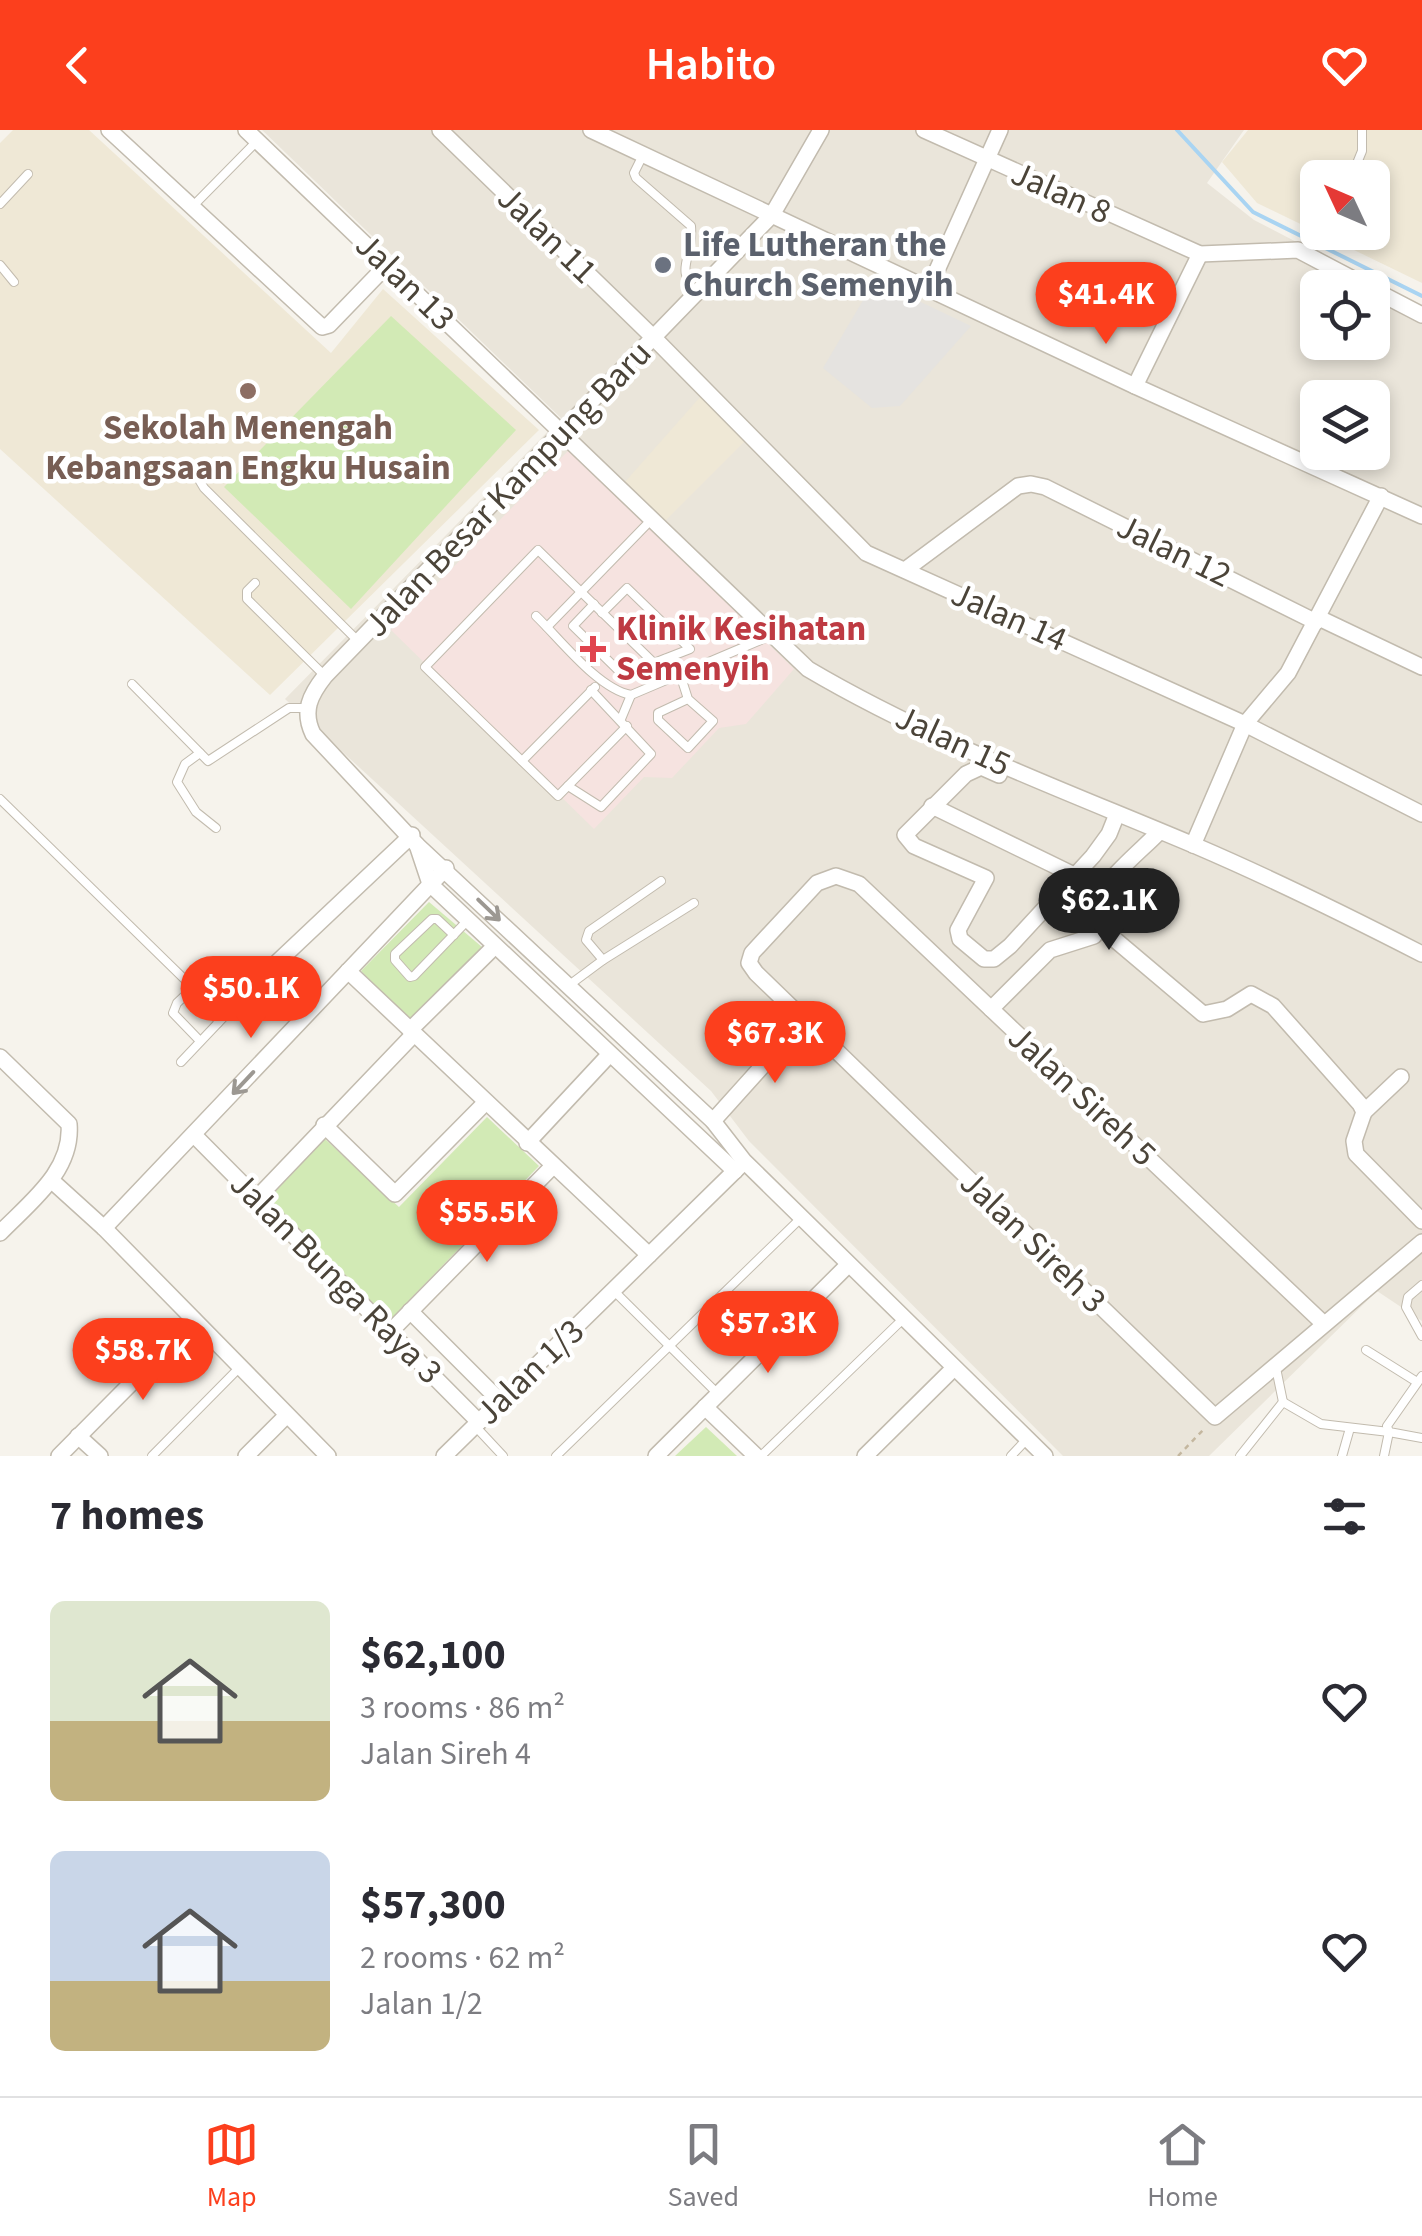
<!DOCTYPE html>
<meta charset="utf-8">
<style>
body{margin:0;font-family:"Source Sans 3",sans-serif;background:#f2f2f3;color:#2b2b33;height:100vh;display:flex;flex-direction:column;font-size:38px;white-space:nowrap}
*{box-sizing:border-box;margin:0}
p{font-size:32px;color:#7c7c81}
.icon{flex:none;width:55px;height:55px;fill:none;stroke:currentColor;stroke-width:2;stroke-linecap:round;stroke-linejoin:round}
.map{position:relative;height:1326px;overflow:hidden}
.panel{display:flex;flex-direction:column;background:#fff;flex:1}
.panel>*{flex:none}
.needle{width:65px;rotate:314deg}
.fabs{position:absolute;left:1300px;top:30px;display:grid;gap:20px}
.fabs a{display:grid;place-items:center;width:90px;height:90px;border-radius:15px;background:#fff;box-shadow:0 5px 15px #0003;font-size:50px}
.price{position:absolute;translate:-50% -85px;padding:0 22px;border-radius:35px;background:#fc3f1d;color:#fff;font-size:32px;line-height:65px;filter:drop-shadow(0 2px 5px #0008)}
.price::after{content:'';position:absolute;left:50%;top:60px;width:30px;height:22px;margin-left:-15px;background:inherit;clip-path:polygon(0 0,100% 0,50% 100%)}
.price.on{background:#222;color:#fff}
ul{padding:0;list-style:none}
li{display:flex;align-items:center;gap:30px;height:250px;padding:0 50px}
li span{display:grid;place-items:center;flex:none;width:280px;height:200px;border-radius:15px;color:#555}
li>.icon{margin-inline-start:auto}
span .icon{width:120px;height:120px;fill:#fffc;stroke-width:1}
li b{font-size:42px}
h2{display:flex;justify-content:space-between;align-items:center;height:120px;padding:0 50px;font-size:42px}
header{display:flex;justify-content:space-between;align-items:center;height:130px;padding:0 50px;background:#fc3f1d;color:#fff;font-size:45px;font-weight:600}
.tab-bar{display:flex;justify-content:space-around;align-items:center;height:140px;border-top:2px solid #e1e1e2;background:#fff;font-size:28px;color:#7c7c81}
.tab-bar a{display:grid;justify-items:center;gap:5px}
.tab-bar .on{color:#fc3f1d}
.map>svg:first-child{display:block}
</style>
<header><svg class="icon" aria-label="back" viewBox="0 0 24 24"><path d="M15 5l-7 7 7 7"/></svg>Habito<svg class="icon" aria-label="heart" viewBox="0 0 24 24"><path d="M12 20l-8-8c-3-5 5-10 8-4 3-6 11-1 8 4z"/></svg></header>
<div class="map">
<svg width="1422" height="1326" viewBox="0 0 1422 1326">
<rect width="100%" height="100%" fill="#f6f3ec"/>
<path fill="#eae5da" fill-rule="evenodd" d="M262 0H1244L1207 53 1254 90 1422 177V1191L1377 1161 1209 1326H1063L749 1011 711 961 285 569 561 288ZM1318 158H1372V212H1318ZM1318 268H1372V322H1318Z"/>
<g fill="#efe8d6">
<path d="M13 0H89L331 223 383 159 539 300 270 565 0 319V13Z"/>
<path d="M1248 0H1422V153L1319 103 1372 102V48H1318L1317 102 1257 73 1222 32Z"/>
<path d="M701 266 746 310 664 392 624 353Z"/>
</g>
<path fill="#f6e3e0" d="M570 319 794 539 746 594 719 598 672 648 644 647 594 699 391 500Z"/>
<g fill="#d2eab5">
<path d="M391 186 516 300 351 479 224 357Z"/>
<path d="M429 772 482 817 410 891 361 841Z"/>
<path d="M487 987 539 1036 389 1191 268 1069 325 1009 399 1077Z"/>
<path d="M706 1297 737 1326H675Z"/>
</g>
<path fill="#e5e3e0" d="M875 150 971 196 900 276 872 278 823 238Z"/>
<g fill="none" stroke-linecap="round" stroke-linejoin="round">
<path stroke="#a9d4f2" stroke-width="4" d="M1177 0 1253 82 1422 166"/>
<g stroke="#c2bbae" stroke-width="10">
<g id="service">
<path d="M643 25 634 43 636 48 691 96C694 131 673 135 697 165"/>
<path d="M1351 48 1362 21V0"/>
<path d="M0 74 28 44"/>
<path d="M192 77 257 11"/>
<path d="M0 135 14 152"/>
<path d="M199 341 198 348 204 358 359 512"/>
<path d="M255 453 247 461V469L325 546"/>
<path d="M594 474 573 496 623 545 690 519 627 458 602 483"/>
<path d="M536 486C560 509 598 559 631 565L770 506"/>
<path d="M547 497 652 389"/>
<path d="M665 529 680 544 688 569 658 583V590L688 618 713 591 688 569"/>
<path d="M132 554 208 631 289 578H307"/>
<path d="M621 589 631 565"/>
<path d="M627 596 558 666 425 537 538 420 654 533"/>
<path d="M200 623 185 634 177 652 196 682 216 698"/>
<path d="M522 631 595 557"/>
<path d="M568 656 601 677 651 624 591 560"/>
<path d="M0 669 215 879 218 893 181 932"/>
<path d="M454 805 437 789H432L395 824V830L410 847 414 846 468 790"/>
<path d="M603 830 586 810 589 801 661 751"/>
<path d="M568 856 603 830 694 773"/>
<path d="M193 858 177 873 173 883 200 911"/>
<path d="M218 893 269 840"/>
<path d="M1422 1155 1408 1167 1406 1177 1422 1206"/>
<path d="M615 1162 718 1264"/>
<path d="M1366 1220 1417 1252"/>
<path d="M1276 1238 1283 1272"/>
<path d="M1422 1246 1387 1296 1389 1302 1422 1308"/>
<path d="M475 1296 503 1326"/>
<path d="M152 1326 240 1237"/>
<path d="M556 1326 801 1088"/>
<path d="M761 1326 903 1189"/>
<path d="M1011 1326 1027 1309"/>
<path d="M1240 1326 1283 1272 1321 1294 1389 1302 1384 1326"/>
<path d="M1342 1326 1350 1298"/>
</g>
</g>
<g stroke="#c2bbae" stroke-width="18">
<g id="minor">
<path d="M109 0 322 197 329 195 387 135"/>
<path d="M246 0 808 539C930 611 1066 661 1196 716 1273 749 1348 786 1422 824"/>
<path d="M440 0 655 209 866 423 1245 594 1422 684"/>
<path d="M591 0 1135 256 1422 386"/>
<path d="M821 0 772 85 325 546C310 565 302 581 313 604L417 715 713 991 744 1031 1045 1326"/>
<path d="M924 0 1200 124 1298 120 1370 158"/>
<path d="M929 158 1000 0"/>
<path d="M1372 159 1422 185"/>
<path d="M1135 256 1200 124"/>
<path d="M905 440 1018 356 1031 354 1045 357 1316 492"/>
<path d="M1319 488 1422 537"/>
<path d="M1003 634 999 645 981 637 966 644 905 705 914 716 986 748 958 800 960 809 984 829H994L1010 816 1093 726 1109 704 1117 684"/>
<path d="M932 676 1074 745"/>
<path d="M417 715 430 754 735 1041"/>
<path d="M1193 715 1245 594 1288 543 1381 366"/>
<path d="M1100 797 1203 884 1227 879 1251 864 1273 876 1360 974 1364 982 1354 1011 1356 1024 1422 1091"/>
<path d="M269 840 412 705"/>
<path d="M348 841 649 1125"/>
<path d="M991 879 1050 820 1094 806C1104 792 1095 782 1100 768 1106 748 1144 718 1159 702"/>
<path d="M410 900 495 816"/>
<path d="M0 927 69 994C73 1041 30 1072 0 1103"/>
<path d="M1364 982 1401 947"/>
<path d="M713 991 803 891"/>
<path d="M324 995 395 1064 485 973"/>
<path d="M194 1005 479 1292"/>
<path d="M527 1013 609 925"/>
<path d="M51 1050 104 1098 328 1326"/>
<path d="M257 1068 414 904"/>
<path d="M104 1098 446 738"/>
<path d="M410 1181 500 1271"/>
<path d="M1324 1194 859 754 836 746 817 753 752 823 749 833 756 843 1215 1287 1422 1112"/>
<path d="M390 1202 552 1037"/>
<path d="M705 1277 756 1326"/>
<path d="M78 1306 100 1326"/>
<path d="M59 1326 194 1190"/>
<path d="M246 1326 286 1286"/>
<path d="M444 1326 741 1035"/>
<path d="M656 1326 848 1135"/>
<path d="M865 1326 954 1238"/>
</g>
</g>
<path stroke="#c4b79f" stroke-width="2.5" stroke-dasharray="5 5" stroke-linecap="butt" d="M1178 1326 1204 1299"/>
<use href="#service" stroke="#fff" stroke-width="8"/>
<use href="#minor" stroke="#fff" stroke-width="15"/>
</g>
<defs><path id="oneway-shaft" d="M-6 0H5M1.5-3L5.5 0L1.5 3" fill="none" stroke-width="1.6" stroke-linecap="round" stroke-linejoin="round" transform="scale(2.5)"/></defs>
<g stroke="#9c9892">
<use href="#oneway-shaft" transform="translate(489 780) rotate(44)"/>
<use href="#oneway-shaft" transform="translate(243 953) rotate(133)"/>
</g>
<circle fill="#6b7280" stroke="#fff" stroke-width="4" cx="663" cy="135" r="10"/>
<circle fill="#8d6e63" stroke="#fff" stroke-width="4" cx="248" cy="261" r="10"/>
<path fill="#e0444e" stroke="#fff" stroke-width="4" d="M588 504h10v10h10v10h-10v10h-10v-10h-10v-10h10z"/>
<g text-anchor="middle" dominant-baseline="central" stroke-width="9" stroke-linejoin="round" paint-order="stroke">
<g font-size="35" fill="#4b4439" stroke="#fff">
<text transform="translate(1061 63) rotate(24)">Jalan 8</text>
<text transform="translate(547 105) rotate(44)">Jalan 11</text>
<text transform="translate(405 152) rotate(44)">Jalan 13</text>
<text transform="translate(508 359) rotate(-46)">Jalan Besar Kampung Baru</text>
<text transform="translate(1174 421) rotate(26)">Jalan 12</text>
<text transform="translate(1009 487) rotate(24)">Jalan 14</text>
<text transform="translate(953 611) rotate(25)">Jalan 15</text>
<text transform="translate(1082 966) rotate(43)">Jalan Sireh 5</text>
<text transform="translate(1033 1112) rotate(44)">Jalan Sireh 3</text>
<text transform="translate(336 1148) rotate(45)">Jalan Bunga Raya 3</text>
<text transform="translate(530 1242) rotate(-44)">Jalan 1/3</text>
</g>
<g font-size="35" font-weight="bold" fill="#5b616d" stroke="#fff" text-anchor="start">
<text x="683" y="115">Life Lutheran the<tspan x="683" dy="40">Church Semenyih</tspan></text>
</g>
<g font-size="35" font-weight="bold" fill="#785e54" stroke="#fff">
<text x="248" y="298">Sekolah Menengah<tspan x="248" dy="40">Kebangsaan Engku Husain</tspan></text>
</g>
<g font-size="35" font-weight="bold" fill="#be3a42" stroke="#fff" text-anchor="start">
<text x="616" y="499">Klinik Kesihatan<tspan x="616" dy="40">Semenyih</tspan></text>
</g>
</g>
</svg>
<div class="fabs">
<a><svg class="needle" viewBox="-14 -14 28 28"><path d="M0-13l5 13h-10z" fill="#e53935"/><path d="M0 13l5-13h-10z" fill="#7c7c81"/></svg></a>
<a><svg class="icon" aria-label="locate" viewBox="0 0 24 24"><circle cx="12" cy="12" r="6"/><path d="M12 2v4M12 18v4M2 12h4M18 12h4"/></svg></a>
<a><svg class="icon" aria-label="layers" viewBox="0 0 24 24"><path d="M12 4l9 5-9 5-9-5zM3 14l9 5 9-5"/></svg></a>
</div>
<b class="price" style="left:1106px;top:217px">$41.4K</b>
<b class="price on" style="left:1109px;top:823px">$62.1K</b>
<b class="price" style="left:251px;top:911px">$50.1K</b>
<b class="price" style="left:775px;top:956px">$67.3K</b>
<b class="price" style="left:487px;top:1135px">$55.5K</b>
<b class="price" style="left:768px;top:1246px">$57.3K</b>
<b class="price" style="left:143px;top:1273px">$58.7K</b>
</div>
<section class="panel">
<h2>7 homes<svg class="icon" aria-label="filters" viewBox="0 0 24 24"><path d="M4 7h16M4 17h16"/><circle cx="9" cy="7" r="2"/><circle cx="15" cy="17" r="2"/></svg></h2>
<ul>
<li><span style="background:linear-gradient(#dfe7d0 60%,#c2b280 0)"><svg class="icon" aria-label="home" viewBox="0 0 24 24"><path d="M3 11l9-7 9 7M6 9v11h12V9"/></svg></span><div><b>$62,100</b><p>3 rooms · 86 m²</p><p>Jalan Sireh 4</p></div><svg class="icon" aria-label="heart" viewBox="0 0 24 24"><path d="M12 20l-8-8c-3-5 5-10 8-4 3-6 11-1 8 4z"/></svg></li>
<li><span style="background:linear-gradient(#c9d6e8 65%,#c2b280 0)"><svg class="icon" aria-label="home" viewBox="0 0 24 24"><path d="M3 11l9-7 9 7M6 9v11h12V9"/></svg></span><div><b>$57,300</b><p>2 rooms · 62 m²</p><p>Jalan 1/2</p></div><svg class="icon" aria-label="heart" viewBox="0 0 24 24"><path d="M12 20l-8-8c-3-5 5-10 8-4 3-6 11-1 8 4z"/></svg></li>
</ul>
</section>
<nav class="tab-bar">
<a class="on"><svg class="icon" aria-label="map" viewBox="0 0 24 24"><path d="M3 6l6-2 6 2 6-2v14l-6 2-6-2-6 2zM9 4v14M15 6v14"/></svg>Map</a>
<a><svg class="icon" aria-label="saved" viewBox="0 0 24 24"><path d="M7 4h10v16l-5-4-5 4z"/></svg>Saved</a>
<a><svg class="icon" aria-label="home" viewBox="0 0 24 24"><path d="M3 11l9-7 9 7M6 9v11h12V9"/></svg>Home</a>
</nav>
